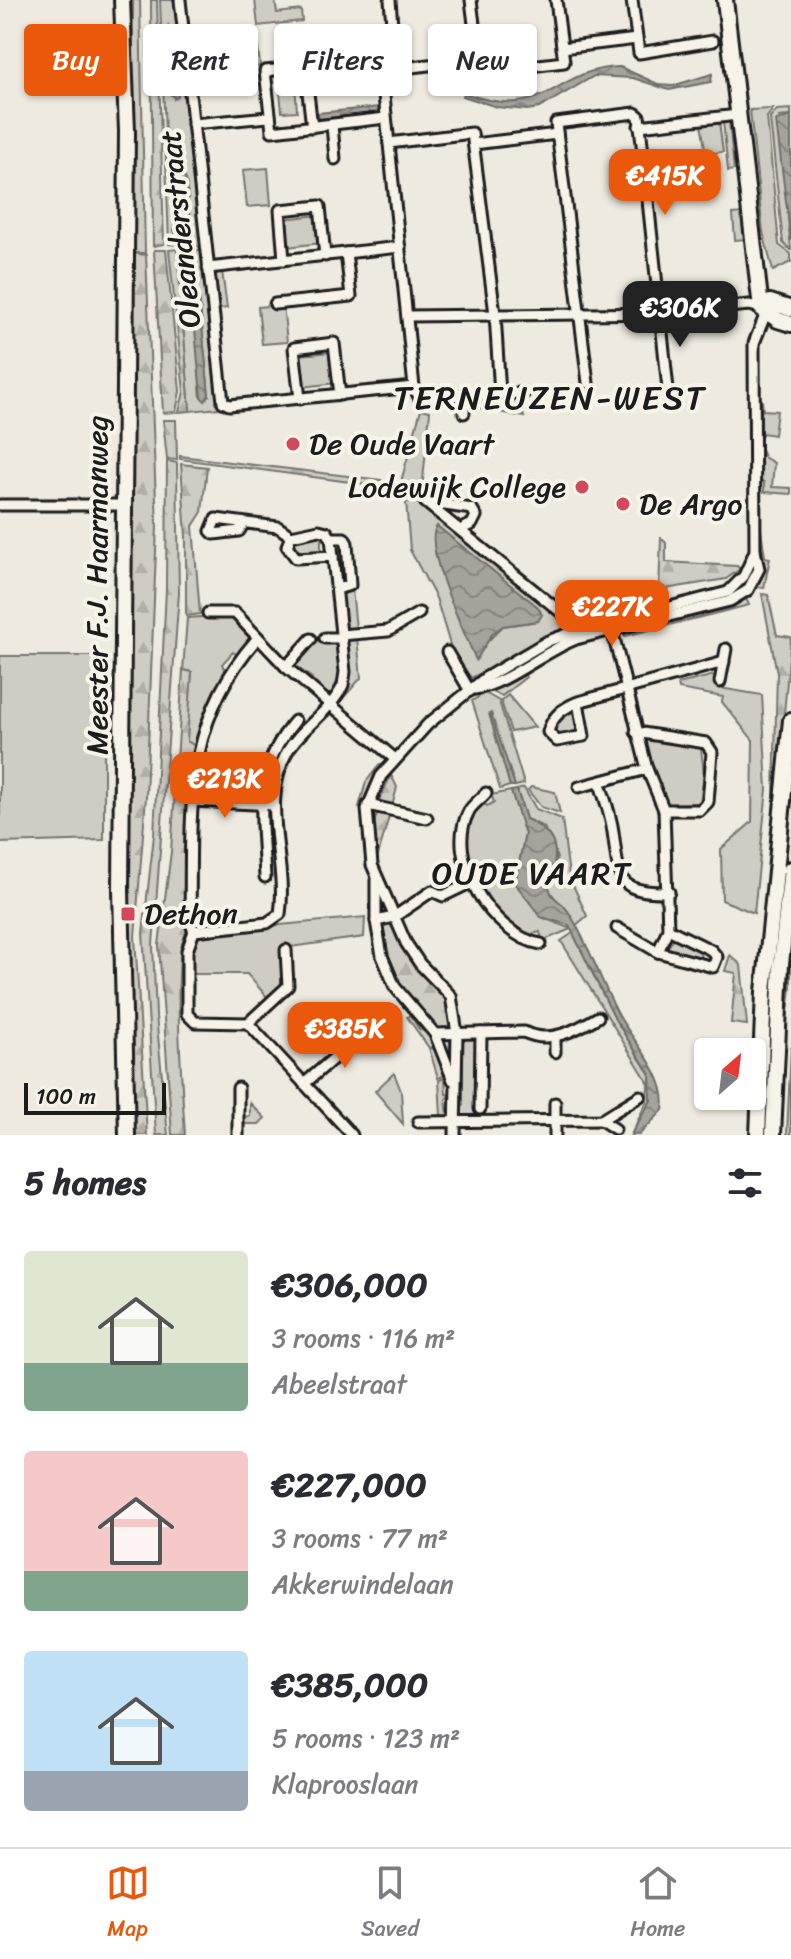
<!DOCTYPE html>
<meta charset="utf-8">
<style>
body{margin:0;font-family:Sriracha,sans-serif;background:#f7f7f7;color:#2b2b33;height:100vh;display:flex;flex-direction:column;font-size:30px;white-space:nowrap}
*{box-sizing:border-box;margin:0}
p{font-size:26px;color:#7c7c81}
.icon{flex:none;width:44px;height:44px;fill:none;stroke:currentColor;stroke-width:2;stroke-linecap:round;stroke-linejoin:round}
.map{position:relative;height:1135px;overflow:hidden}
.details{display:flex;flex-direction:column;background:#fff;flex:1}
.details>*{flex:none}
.top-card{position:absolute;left:24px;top:24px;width:744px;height:72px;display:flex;gap:16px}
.needle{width:52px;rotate:28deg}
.tools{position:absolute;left:694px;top:1038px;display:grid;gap:16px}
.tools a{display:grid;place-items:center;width:72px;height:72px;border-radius:8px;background:#fff;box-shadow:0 2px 6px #0004;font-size:40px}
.scale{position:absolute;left:24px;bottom:20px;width:142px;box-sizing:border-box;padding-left:8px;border:4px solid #1c1c1c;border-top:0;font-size:22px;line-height:28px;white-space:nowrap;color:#1c1c1c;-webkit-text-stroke:6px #f7f3e8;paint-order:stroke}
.price{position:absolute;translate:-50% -68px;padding:0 18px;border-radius:16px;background:#ea580c;color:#fff;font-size:26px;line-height:52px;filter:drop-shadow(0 2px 4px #0008)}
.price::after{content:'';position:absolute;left:50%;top:48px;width:24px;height:18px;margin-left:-12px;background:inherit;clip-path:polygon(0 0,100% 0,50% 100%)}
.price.selected{background:#222;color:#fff}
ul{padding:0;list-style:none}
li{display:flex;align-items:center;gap:24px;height:200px;padding:0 24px}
li span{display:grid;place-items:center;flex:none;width:224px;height:160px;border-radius:8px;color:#555}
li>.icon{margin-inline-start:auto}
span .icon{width:96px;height:96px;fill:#fffc;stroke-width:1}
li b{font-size:34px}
h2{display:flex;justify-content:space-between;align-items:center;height:96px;padding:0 24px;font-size:34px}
.pill{padding:0 28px;border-radius:8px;background:#fff;box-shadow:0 2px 6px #0004;font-size:28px;line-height:72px}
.pill.selected{background:#ea580c;color:#fff}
.tab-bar{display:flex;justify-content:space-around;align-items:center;height:112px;border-top:2px solid #e1e1e2;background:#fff;font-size:22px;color:#7c7c81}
.tab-bar a{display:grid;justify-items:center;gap:4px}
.tab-bar .selected{color:#ea580c}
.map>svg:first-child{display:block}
</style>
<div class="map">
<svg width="791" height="1135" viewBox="0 0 791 1135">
<defs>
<pattern id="forest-firs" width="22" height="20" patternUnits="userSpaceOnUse" patternTransform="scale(2)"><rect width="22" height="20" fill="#cfccc3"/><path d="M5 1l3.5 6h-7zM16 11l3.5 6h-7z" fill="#b1afa7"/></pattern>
<pattern id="water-waves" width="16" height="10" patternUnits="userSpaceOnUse" patternTransform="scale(2)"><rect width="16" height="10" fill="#a6a39d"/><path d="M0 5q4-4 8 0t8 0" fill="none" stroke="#86847f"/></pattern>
</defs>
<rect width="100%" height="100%" fill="#eeeae0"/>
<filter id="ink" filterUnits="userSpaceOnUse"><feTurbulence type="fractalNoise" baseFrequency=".0125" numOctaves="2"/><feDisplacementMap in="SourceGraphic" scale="16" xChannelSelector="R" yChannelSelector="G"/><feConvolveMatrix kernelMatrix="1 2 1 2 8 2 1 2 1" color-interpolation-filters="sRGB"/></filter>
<g filter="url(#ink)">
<g fill="#cfccc3" stroke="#767470" stroke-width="2" fill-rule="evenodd">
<path d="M133 0H140L145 253H132Z"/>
<path d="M160 0H176L202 247 169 244ZM171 30 178 96 171 95 164 34ZM174 165 186 180 191 232 176 237Z"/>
<path d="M255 0H275L277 13 301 10 302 21 258 26Z"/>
<path d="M256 29 260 66 232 69 228 32Z"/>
<path d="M294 70 297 111 282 112 278 71Z"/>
<path d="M773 109 767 117 779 245 791 254V262L773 271 763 232 750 110Z"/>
<path d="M791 109V116L779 117 791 250 783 243 770 118 777 110Z"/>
<path d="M723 121H729L734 170 728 171Z"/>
<path d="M719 122 723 152 706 154 701 124Z"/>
<path d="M268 168 271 205 247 207 243 170Z"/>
<path d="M743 213 745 239 735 240 733 214Z"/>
<path d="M318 215 321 243 287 247 284 219Z"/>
<path d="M177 249 203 250 219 408 190 411ZM194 264 192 289 199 298 209 395 202 392 192 295 181 271Z"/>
<path d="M222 271 227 308 220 309 215 272Z"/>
<path d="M283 305 287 342 262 344 258 307Z"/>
<path d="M332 352 336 383 302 387 299 355Z"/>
<path d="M518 398 524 417 469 406 471 399Z"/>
<path d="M762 399 763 410 777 411 774 435 763 433 760 439Z"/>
<path d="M421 409 430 411 421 499 402 497V478Z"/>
<path d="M761 449 764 457 774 463 772 487 791 488V494L764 492V482H759Z"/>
<path d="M406 501 423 504 565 619 566 631 471 678 451 648 436 598 410 550ZM437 526 538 621 503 626 485 644Z"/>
<path d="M761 529 765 557 770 558 764 588 753 586 763 567Z"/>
<path d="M323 534 328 539 321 540V551H329L327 553 299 554 293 548 295 537Z"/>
<path d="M352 589 356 629 348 630 344 627 340 594Z"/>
<path d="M745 596 749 605 625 636 623 629Z"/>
<path d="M229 615 250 631V638L237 655 233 652 222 664 227 675 202 719 195 746 186 741 192 672 183 670 187 618Z"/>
<path d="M350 637H357L361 678 345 696V642Z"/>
<path d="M312 640H338L341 675 333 694H326L313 683 312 678 294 665Z"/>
<path d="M0 656H104V840L0 843Z"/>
<path d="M520 669 526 677 502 696 486 689Z"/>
<path d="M715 675V684L720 688 762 695 767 789 754 913 722 900 721 849 752 822 753 740 722 702 723 697 679 689 678 684Z"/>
<path d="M485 693 499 701 524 784 515 786 489 713 510 786 500 789 472 701Z"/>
<path d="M508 695 535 727 511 732 501 701Z"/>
<path d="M648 738 701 748 704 774 700 803 667 804 645 743Z"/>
<path d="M380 764 384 767 366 808 359 807 366 782Z"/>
<path d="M531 787 555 792 560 813 541 807 528 790Z"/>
<path d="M524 788 536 809 562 819 569 876 587 916 575 926 549 890 548 881 557 858 544 827 526 819 517 790Z"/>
<path d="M511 791 525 834 515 883 541 917 571 929 542 941 540 932 528 935C517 927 500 919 492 909 468 880 457 832 482 802L487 806 494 802 491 795Z"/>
<path d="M365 917 364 937 282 948V984L268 998 247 974H190L192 943 206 932Z"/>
<path d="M573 933 615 1019 650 1075V1103L631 1135 647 1101 648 1082 561 941Z"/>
<path d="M675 936 678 941 701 949 700 957 665 952Z"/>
<path d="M410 1015 419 1029 430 1034 433 1046 430 1048 435 1049 444 1076 438 1078 429 1048 407 1017Z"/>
<path d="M463 1037H477L476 1115 462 1116 459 1110 463 1106V1046L459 1042Z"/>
<path d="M791 1047V1135H787Z"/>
<path d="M394 1073 401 1091 403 1124 375 1091Z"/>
<path d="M445 1078 446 1094 450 1095 446 1099 448 1116H441L439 1080Z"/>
<path d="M250 1103 265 1118 259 1124H243V1117L250 1116Z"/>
</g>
<g fill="url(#forest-firs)" stroke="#767470" stroke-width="2">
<path d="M151 0H157L164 244 153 246Z"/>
<path d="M177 249 190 411 179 412 184 392 169 250Z"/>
<path d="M154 250H166L180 391 176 412 163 413Z"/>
<path d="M132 253 146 255 157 526 146 797 135 936 147 1135H131L126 929 129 928 125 844Z"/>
<path d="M163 420H176L177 460 167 459Z"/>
<path d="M180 456 381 480 394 488 180 459Z"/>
<path d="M167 461 177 463 179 593 153 945 156 1016 168 1135H156L143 933 154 835 166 589Z"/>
<path d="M181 464 207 467 202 512 193 526 200 614 186 616V537Z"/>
<path d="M661 538 666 543V562L737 566 740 569 726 579 659 590Z"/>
<path d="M762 594 768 595 777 635 791 637 773 835 777 673Z"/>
<path d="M183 670 192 672 187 741 195 746 188 781 186 933C171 959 183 1098 185 1135H172L159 945 171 852Z"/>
<path d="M573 711 577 733 558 738 552 731 554 723Z"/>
<path d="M391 775 397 787 392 807 379 800Z"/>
<path d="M379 810 390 813 377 859 374 822Z"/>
<path d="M376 878 406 943 451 996 454 1083 435 1034 395 987 382 956Z"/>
<path d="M791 924V989L780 1074Z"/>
<path d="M730 955 741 965 747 1025 731 1023 736 973 725 971Z"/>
</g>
<g fill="url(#water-waves)" stroke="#6f6d69" stroke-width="2">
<path d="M168 26 178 96 174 99 164 34Z"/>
<path d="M620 67 660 85 672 86 712 74 711 82 669 90 633 78 594 76 539 108 527 110 497 107 463 96 464 93C551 124 552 68 620 67Z"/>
<path d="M378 107V113L319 119 318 113Z"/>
<path d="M791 116V241L776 121Z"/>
<path d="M176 160 186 180 191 232 192 238 184 242 176 237 174 230Z"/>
<path d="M186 257 194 264 192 289 199 297 209 395 205 401 201 397 192 295 179 264Z"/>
<path d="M437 526 538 607 542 615 538 621 503 626 493 633 476 660C466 635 421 545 437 526Z"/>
<path d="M489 713H491L515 786H510Z"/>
<path d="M517 790 526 819C556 832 562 852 548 882 551 902 559 897 568 911 589 944 601 982 619 1016 634 1043 669 1077 663 1110L639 1135H631L651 1100 650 1074 615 1019 569 925 541 917 515 883 525 834 511 791Z"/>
</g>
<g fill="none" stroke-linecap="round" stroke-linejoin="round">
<g stroke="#1c1c1c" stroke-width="15">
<g id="street">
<path d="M180 0 223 402 229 405 414 387"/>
<path d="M390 0 394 49 382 76 414 387 419 397 524 393"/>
<path d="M471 0 480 72 564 62 556 0"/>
<path d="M632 0 639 53 713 41"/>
<path d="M562 48 637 39"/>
<path d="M386 65 395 69 478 59"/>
<path d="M193 124 268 117"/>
<path d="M332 125 335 159"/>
<path d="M639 126 738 115"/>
<path d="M312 127 305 67 265 71 272 131 386 118"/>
<path d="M389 143 472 133 495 314 500 394"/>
<path d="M474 144 557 134"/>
<path d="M284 260 280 210 320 206 325 256"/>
<path d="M208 268 400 247"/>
<path d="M275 304 351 296 346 253"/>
<path d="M408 316 670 313 749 305 761 308"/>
<path d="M588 383 556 123 635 113 639 116 668 389"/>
<path d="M300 399 294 348 334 343 340 395"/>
<path d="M464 413 465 396"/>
<path d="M0 505H123"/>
<path d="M244 523 239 531 214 534 211 531 216 519 278 527 291 536"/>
<path d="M460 530 472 524 476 516 472 509 425 502 567 617 575 636"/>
<path d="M291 536 319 530 327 532 331 538 345 672 343 685C331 712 301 727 287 752 259 803 288 861 280 914L267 923 194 931 187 951V1014L195 1022 248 1023 352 1135"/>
<path d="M291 536 287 546 296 558 333 556"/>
<path d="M331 538H344L347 543 350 585 337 589"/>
<path d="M208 613H235L286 667 395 759"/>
<path d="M611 626 647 769 664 810 668 929 658 952"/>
<path d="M341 635 388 631 419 613"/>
<path d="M325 638H341"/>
<path d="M447 652 470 691"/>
<path d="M286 667 311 639"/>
<path d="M720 682 726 649"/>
<path d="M475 689C507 684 543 652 576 639L730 601 748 590 759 569 755 551 754 343 766 313"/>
<path d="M578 702 584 736 557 741 548 732C552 716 563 708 578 702L724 662"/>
<path d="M636 732 706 743 712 752 708 802 700 810H664"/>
<path d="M600 784C605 799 611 816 613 832 620 878 614 893 669 892"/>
<path d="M579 787 647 769"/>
<path d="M486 793C481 799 472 805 469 811 443 858 493 936 541 944"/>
<path d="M192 801 274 805"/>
<path d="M368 805 427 818"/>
<path d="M265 877C262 816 252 770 295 721"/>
<path d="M376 880V921L382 956 395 987 435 1034 453 1080"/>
<path d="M376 921 394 917 432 891 443 896 470 883"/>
<path d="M617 928 658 952 713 967 717 957 711 950 668 929"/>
<path d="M194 931 190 922C192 814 181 725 256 640"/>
<path d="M248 1023 288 986 286 950"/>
<path d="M435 1034 524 1032C549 1045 576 1030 598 1017"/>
<path d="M555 1037V1052"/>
<path d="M304 1084 365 1031"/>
<path d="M238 1088V1135"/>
<path d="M480 1109 481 1033"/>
<path d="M601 1120 615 1129"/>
<path d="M418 1122 601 1120 640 1096"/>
<path d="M455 1135 457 1033 451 996 420 964 406 943 372 865 367 809 381 776 428 724 485 678 548 641 573 632 728 592 744 576 755 551"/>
<path d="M555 1135V1103"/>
</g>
</g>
<g stroke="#1c1c1c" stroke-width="20">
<g id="secondary">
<path d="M122 0 127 131 121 890 127 1135"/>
<path d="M725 0 761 308 778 320 791 324"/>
<path d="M770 302 791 309"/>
<path d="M758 1135 764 992 791 720"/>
<path d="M773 1135 781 964 791 869"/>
</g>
</g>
<use href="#street" stroke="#f7f3e8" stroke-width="9"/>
<use href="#secondary" stroke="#f7f3e8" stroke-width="14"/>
</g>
</g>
<g fill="#d1495b" stroke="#f7f3e8" stroke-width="3">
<circle cx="293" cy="444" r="8"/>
<circle cx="582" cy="487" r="8"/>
<circle cx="623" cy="504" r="8"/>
<rect x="120" y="906" width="16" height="16" rx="4"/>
</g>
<g text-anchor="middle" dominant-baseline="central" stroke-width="8" stroke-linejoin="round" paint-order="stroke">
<g font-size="30" fill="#1c1c1c" stroke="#f7f3e8">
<text transform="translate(180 229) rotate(-96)">Oleanderstraat</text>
<text transform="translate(97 585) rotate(-90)">Meester F.J. Haarmanweg</text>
</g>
<g font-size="30" fill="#1c1c1c" stroke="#f7f3e8" text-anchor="start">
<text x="309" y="444">De Oude Vaart</text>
<text x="566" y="487" text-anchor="end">Lodewijk College</text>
<text x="639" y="504">De Argo</text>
<text x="144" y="914">Dethon</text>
</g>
<g font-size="32" letter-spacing="2" fill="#1c1c1c" stroke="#f7f3e8">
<text x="532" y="873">OUDE VAART</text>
</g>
<g font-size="34" letter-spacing="2" fill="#1c1c1c" stroke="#f7f3e8">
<text x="550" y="398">TERNEUZEN-WEST</text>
</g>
</g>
</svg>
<div class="tools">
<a><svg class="needle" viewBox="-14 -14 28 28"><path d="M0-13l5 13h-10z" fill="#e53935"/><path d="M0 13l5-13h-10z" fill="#7c7c81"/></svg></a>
</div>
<div class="scale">100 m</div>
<b class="price" style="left:665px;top:217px">€415K</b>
<b class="price selected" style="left:680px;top:349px">€306K</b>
<b class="price" style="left:612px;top:648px">€227K</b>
<b class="price" style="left:225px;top:820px">€213K</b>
<b class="price" style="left:345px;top:1070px">€385K</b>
<div class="top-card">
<a class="pill selected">Buy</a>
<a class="pill">Rent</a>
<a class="pill">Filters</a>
<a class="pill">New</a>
</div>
</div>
<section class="details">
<h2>5 homes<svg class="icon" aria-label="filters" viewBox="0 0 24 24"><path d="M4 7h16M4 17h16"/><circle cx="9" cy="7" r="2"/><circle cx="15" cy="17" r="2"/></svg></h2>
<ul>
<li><span style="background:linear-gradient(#dfe7d0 70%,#7fa58c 0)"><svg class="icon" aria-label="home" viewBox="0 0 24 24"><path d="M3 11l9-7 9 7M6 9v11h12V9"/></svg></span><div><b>€306,000</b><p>3 rooms · 116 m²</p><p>Abeelstraat</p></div></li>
<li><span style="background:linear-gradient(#f6c9c9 75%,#7fa58c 0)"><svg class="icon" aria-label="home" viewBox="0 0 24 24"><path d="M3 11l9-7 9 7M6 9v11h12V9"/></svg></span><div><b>€227,000</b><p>3 rooms · 77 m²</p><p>Akkerwindelaan</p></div></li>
<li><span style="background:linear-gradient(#bfe0f5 75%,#9aa5b1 0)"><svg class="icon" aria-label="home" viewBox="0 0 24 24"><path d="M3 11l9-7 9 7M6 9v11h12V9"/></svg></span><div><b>€385,000</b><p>5 rooms · 123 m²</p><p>Klaprooslaan</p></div></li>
</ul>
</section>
<nav class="tab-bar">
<a class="selected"><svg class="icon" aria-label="map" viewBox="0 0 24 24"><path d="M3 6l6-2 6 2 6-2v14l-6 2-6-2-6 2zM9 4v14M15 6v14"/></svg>Map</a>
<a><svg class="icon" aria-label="saved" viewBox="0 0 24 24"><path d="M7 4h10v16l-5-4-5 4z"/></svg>Saved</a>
<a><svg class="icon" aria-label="home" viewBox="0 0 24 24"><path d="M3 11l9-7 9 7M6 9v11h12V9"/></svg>Home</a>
</nav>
